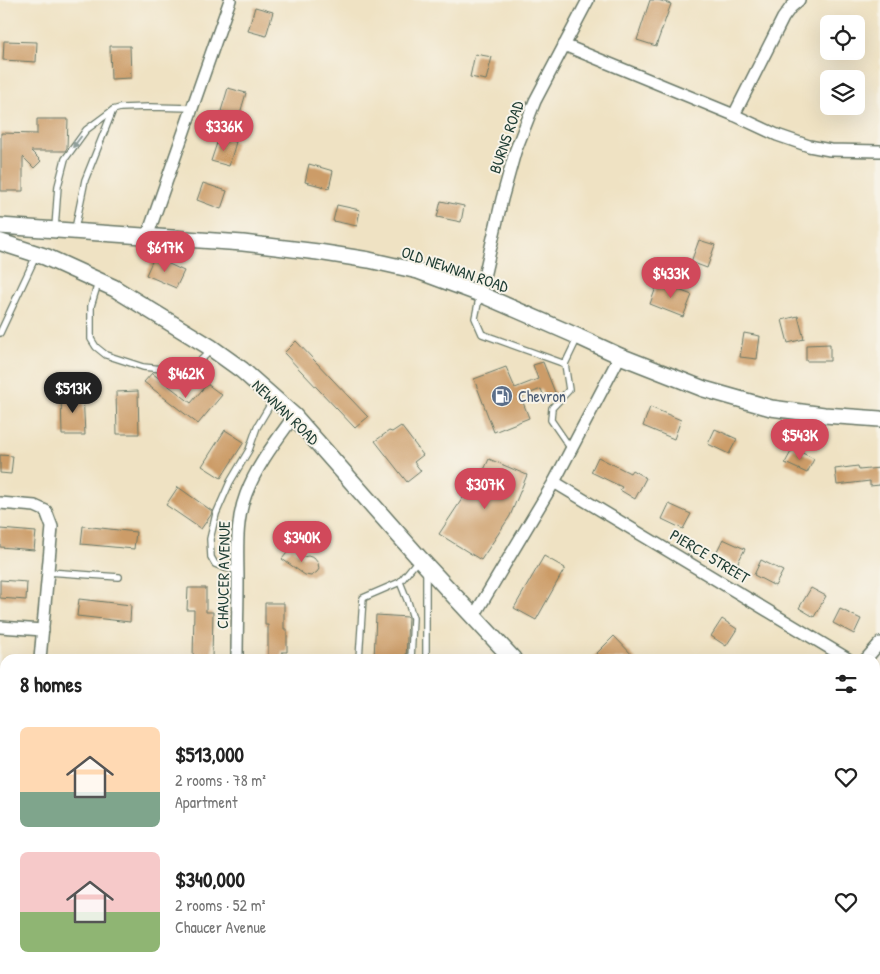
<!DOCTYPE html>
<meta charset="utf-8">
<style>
body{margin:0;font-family:"Patrick Hand",sans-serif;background:#f2f2f2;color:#222;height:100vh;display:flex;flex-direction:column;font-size:19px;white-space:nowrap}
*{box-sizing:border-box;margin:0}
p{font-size:16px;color:#767676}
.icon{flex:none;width:28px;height:28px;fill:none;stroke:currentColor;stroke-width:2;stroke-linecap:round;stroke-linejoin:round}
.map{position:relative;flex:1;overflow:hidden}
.panel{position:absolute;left:0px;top:654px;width:880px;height:321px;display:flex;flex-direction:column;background:#fff;border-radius:15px 15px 0 0;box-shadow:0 5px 20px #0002}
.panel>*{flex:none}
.tools{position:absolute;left:820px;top:15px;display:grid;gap:10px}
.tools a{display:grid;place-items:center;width:45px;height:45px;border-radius:8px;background:#fff;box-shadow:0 5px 20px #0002;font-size:25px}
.price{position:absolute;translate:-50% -42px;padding:0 11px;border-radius:18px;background:#d1495b;color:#fff;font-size:16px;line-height:32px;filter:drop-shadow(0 1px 2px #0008)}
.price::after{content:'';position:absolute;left:50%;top:30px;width:15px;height:11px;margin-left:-8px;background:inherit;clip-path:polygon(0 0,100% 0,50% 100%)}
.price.on{background:#222;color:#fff}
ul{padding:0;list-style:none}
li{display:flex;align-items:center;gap:15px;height:125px;padding:0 20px}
li span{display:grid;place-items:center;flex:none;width:140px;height:100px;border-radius:8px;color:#555}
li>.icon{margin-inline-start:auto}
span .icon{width:60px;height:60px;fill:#fffc;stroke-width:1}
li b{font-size:21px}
h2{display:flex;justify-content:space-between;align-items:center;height:60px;padding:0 20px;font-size:21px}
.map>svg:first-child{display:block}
</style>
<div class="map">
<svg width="880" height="974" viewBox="0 0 880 974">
<rect width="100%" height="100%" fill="#f7f3e8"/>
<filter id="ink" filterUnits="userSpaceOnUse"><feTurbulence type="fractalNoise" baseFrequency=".02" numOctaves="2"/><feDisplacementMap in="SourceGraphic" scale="10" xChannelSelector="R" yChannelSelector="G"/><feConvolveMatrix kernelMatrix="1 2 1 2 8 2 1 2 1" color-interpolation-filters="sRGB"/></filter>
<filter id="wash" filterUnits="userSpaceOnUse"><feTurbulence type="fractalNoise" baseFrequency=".0096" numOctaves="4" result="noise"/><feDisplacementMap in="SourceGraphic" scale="20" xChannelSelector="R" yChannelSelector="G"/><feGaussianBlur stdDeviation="1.12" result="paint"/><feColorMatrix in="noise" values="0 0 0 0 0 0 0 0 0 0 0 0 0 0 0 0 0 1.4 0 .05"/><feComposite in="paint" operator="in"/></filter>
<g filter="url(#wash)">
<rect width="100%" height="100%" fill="#efe2c3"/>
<g id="blocks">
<g fill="#cc9c67">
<path d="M650 0H658L671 4 656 46 637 40Z"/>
<path d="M255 7 273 12 266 36 248 31Z"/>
<path d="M4 41 37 42 36 62 3 60Z"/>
<path d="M110 46H130L131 78 111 79Z"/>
<path d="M475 54 492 57 486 80 470 77Z"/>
<path d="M228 88 246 93 239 117 221 111Z"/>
<path d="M37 119H68L67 148 65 151H31L41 161 34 168 23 157V191H1V133L37 134Z"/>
<path d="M219 137 236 142 229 166 211 161Z"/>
<path d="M309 164 333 171 329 188 305 182Z"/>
<path d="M203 183 227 191 221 209 197 200Z"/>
<path d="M441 201 464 206 461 222 437 217Z"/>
<path d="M337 205 360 210 357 226 333 221Z"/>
<path d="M699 240 715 245 707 268 691 262Z"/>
<path d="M154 257 184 271 176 288 146 275Z"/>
<path d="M658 282 692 295 683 317 650 304Z"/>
<path d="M798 316 804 339 788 343 782 320Z"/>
<path d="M744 333 760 336 757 359 740 357Z"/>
<path d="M296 341 368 417 355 428 284 353Z"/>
<path d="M830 344V361H806V345Z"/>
<path d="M543 362 556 395 545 399 541 389 521 397 529 418 494 432 474 379 506 367 515 388 538 379 533 365Z"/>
<path d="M152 373 191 403 207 384 222 395 198 424 144 382Z"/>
<path d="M138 391 139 434H117L116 392Z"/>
<path d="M61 392H83L85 435H62Z"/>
<path d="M650 407 681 420 674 439 643 426Z"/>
<path d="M401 426 423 455 414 462 421 471 407 482 375 441 389 431 392 432Z"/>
<path d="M715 429 737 439 729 454 708 444Z"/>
<path d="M225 430 244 442 221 478 202 466Z"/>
<path d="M793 448 814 459 807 473 785 463Z"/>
<path d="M0 455 13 456 11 474 0 473Z"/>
<path d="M598 457 630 473 632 470 646 478 635 499 620 490 622 487 591 472Z"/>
<path d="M489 459 527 475 510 516 481 560 439 534 466 493 472 496Z"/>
<path d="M858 466 859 470 880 468V485L870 486V481L837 485 835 469Z"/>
<path d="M178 487 212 511 211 515 201 529 166 505Z"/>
<path d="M669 504 691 514 683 529 662 519Z"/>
<path d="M83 526 136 532 134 549 81 544Z"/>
<path d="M0 529 36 532 34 550 0 547Z"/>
<path d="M723 539 745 549 737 564 716 553Z"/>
<path d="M291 548 303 557 308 556 314 558 318 563 319 569 317 572 311 576 305 575 282 559Z"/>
<path d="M544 556 565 568 536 620 514 608Z"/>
<path d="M761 560 783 571 775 586 754 575Z"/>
<path d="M0 580 27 582 26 600 0 598Z"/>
<path d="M188 588H206V612H213L212 659H193L194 610H187Z"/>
<path d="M811 588 826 596 814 617 799 608Z"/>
<path d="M79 599 131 605 130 622 77 616Z"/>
<path d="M265 603H284V629H287V652H282V659H268V625H265Z"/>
<path d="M840 609 861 619 854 634 833 623Z"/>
<path d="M376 615 408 617 406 659H374Z"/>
<path d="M722 619 737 629 726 646 711 636Z"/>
<path d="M614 636 636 659H591Z"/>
</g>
</g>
</g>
<g filter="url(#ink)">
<use href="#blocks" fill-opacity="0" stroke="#687766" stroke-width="1"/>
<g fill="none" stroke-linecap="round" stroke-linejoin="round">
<g stroke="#687766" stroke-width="8">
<g id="service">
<path d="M55 228 58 186 65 159 86 130 113 110 120 108 150 107 192 108"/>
<path d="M75 229 85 180 113 110"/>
<path d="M98 283 91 306V339L96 347 106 355 143 367 182 371 201 360 212 349"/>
<path d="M480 294 475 318 482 334 565 364"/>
<path d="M0 333 36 256"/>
<path d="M571 449 551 420 552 408 569 390 565 364 578 337"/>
<path d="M238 570 225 568 215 564 211 557 210 539 216 514 230 482 249 450 257 427 273 400"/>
<path d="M48 572 119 577"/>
<path d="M400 582 408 602 413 618 411 659"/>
<path d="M359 659 363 598 400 582 418 560"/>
<path d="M426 659V570"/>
<path d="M875 760 880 768"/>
<path d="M875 810 880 805"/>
<path d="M816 974 821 970"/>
</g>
</g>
<g stroke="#687766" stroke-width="14">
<g id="minor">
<path d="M564 45 734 115 777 135 809 146 830 150 880 151"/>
<path d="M734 115 783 18 791 7 799 0"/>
<path d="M147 237 230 0"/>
<path d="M480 294 502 199 515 152 535 101 588 0"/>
<path d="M554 482 848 659"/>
<path d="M0 503 35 506 46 511 52 527 40 659"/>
<path d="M474 616 554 482 620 356"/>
<path d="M0 627 43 630"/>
<path d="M237 659C237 633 238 608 238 582 238 553 235 522 246 494 257 465 276 441 294 416"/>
<path d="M866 659 880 643"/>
<path d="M0 772H5"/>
<path d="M0 825 5 826"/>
<path d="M0 954 5 955"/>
<path d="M66 970 77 974"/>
<path d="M334 970 337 974"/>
<path d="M229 974 230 970"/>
</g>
</g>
<g stroke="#687766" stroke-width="18">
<path id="tertiary" d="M0 226 243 243 318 252 369 260 418 271 480 294 579 337 620 356 704 389 771 408 824 415 880 419"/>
</g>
<g stroke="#687766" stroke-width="19">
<g id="secondary">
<path d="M0 242 46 257 114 288 210 347 242 370 294 416 420 559 513 659"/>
<path d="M774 970 777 974"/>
</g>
</g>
<use href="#service" stroke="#fff" stroke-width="5.5"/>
<use href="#minor" stroke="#fff" stroke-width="11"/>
<use href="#tertiary" stroke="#fff" stroke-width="15"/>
<use href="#secondary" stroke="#fff" stroke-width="16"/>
</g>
<defs><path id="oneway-solid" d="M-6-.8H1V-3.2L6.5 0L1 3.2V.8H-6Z" transform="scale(1.25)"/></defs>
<use fill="#8f9e9a" href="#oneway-solid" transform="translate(77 142) rotate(127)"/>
</g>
<defs>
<g id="fuel-disc" transform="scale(1.125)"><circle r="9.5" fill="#5c6f8a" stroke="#f7f3e8"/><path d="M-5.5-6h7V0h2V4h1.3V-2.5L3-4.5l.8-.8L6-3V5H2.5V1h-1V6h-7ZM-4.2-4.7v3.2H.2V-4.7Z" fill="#fff"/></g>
</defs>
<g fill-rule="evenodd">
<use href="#fuel-disc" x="502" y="396"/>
</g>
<g text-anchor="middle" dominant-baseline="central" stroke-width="4" stroke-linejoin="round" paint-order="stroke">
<g font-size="16" fill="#1f3d34" stroke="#f7f3e8">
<text transform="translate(506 137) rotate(-71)">BURNS ROAD</text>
<text transform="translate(455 269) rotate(19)">OLD NEWNAN ROAD</text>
<text transform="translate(286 412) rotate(44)">NEWNAN ROAD</text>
<text transform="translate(710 556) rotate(31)">PIERCE STREET</text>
<text transform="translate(223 575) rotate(-89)">CHAUCER AVENUE</text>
</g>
<g font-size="16" fill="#4e5e75" stroke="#f7f3e8" text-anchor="start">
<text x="518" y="396">Chevron</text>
</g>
</g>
</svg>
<div class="tools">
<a><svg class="icon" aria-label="locate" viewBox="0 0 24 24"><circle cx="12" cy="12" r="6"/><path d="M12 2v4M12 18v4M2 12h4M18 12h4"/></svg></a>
<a><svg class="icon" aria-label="layers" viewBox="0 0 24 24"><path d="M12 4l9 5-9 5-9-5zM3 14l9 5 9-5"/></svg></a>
</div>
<b class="price" style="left:224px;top:152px">$336K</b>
<b class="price" style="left:165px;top:273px">$617K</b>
<b class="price" style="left:671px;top:299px">$433K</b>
<b class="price" style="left:186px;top:399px">$462K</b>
<b class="price on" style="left:73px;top:414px">$513K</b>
<b class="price" style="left:800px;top:461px">$543K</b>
<b class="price" style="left:485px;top:510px">$307K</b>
<b class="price" style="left:302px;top:563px">$340K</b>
<section class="panel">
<h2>8 homes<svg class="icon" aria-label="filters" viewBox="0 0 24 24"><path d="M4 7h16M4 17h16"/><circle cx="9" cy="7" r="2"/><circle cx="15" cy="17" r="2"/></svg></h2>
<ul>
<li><span style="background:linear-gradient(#ffd9b3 65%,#7fa58c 0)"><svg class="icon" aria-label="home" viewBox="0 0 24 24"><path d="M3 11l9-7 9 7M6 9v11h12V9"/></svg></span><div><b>$513,000</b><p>2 rooms · 78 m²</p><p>Apartment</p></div><svg class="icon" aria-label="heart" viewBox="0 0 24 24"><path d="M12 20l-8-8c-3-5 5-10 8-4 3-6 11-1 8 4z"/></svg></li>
<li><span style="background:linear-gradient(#f6c9c9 60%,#8fb573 0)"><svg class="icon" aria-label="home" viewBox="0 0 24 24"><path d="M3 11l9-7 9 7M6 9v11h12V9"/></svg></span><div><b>$340,000</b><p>2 rooms · 52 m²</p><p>Chaucer Avenue</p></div><svg class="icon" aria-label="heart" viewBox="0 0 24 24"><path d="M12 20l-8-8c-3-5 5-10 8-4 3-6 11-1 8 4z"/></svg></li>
</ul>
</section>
</div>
